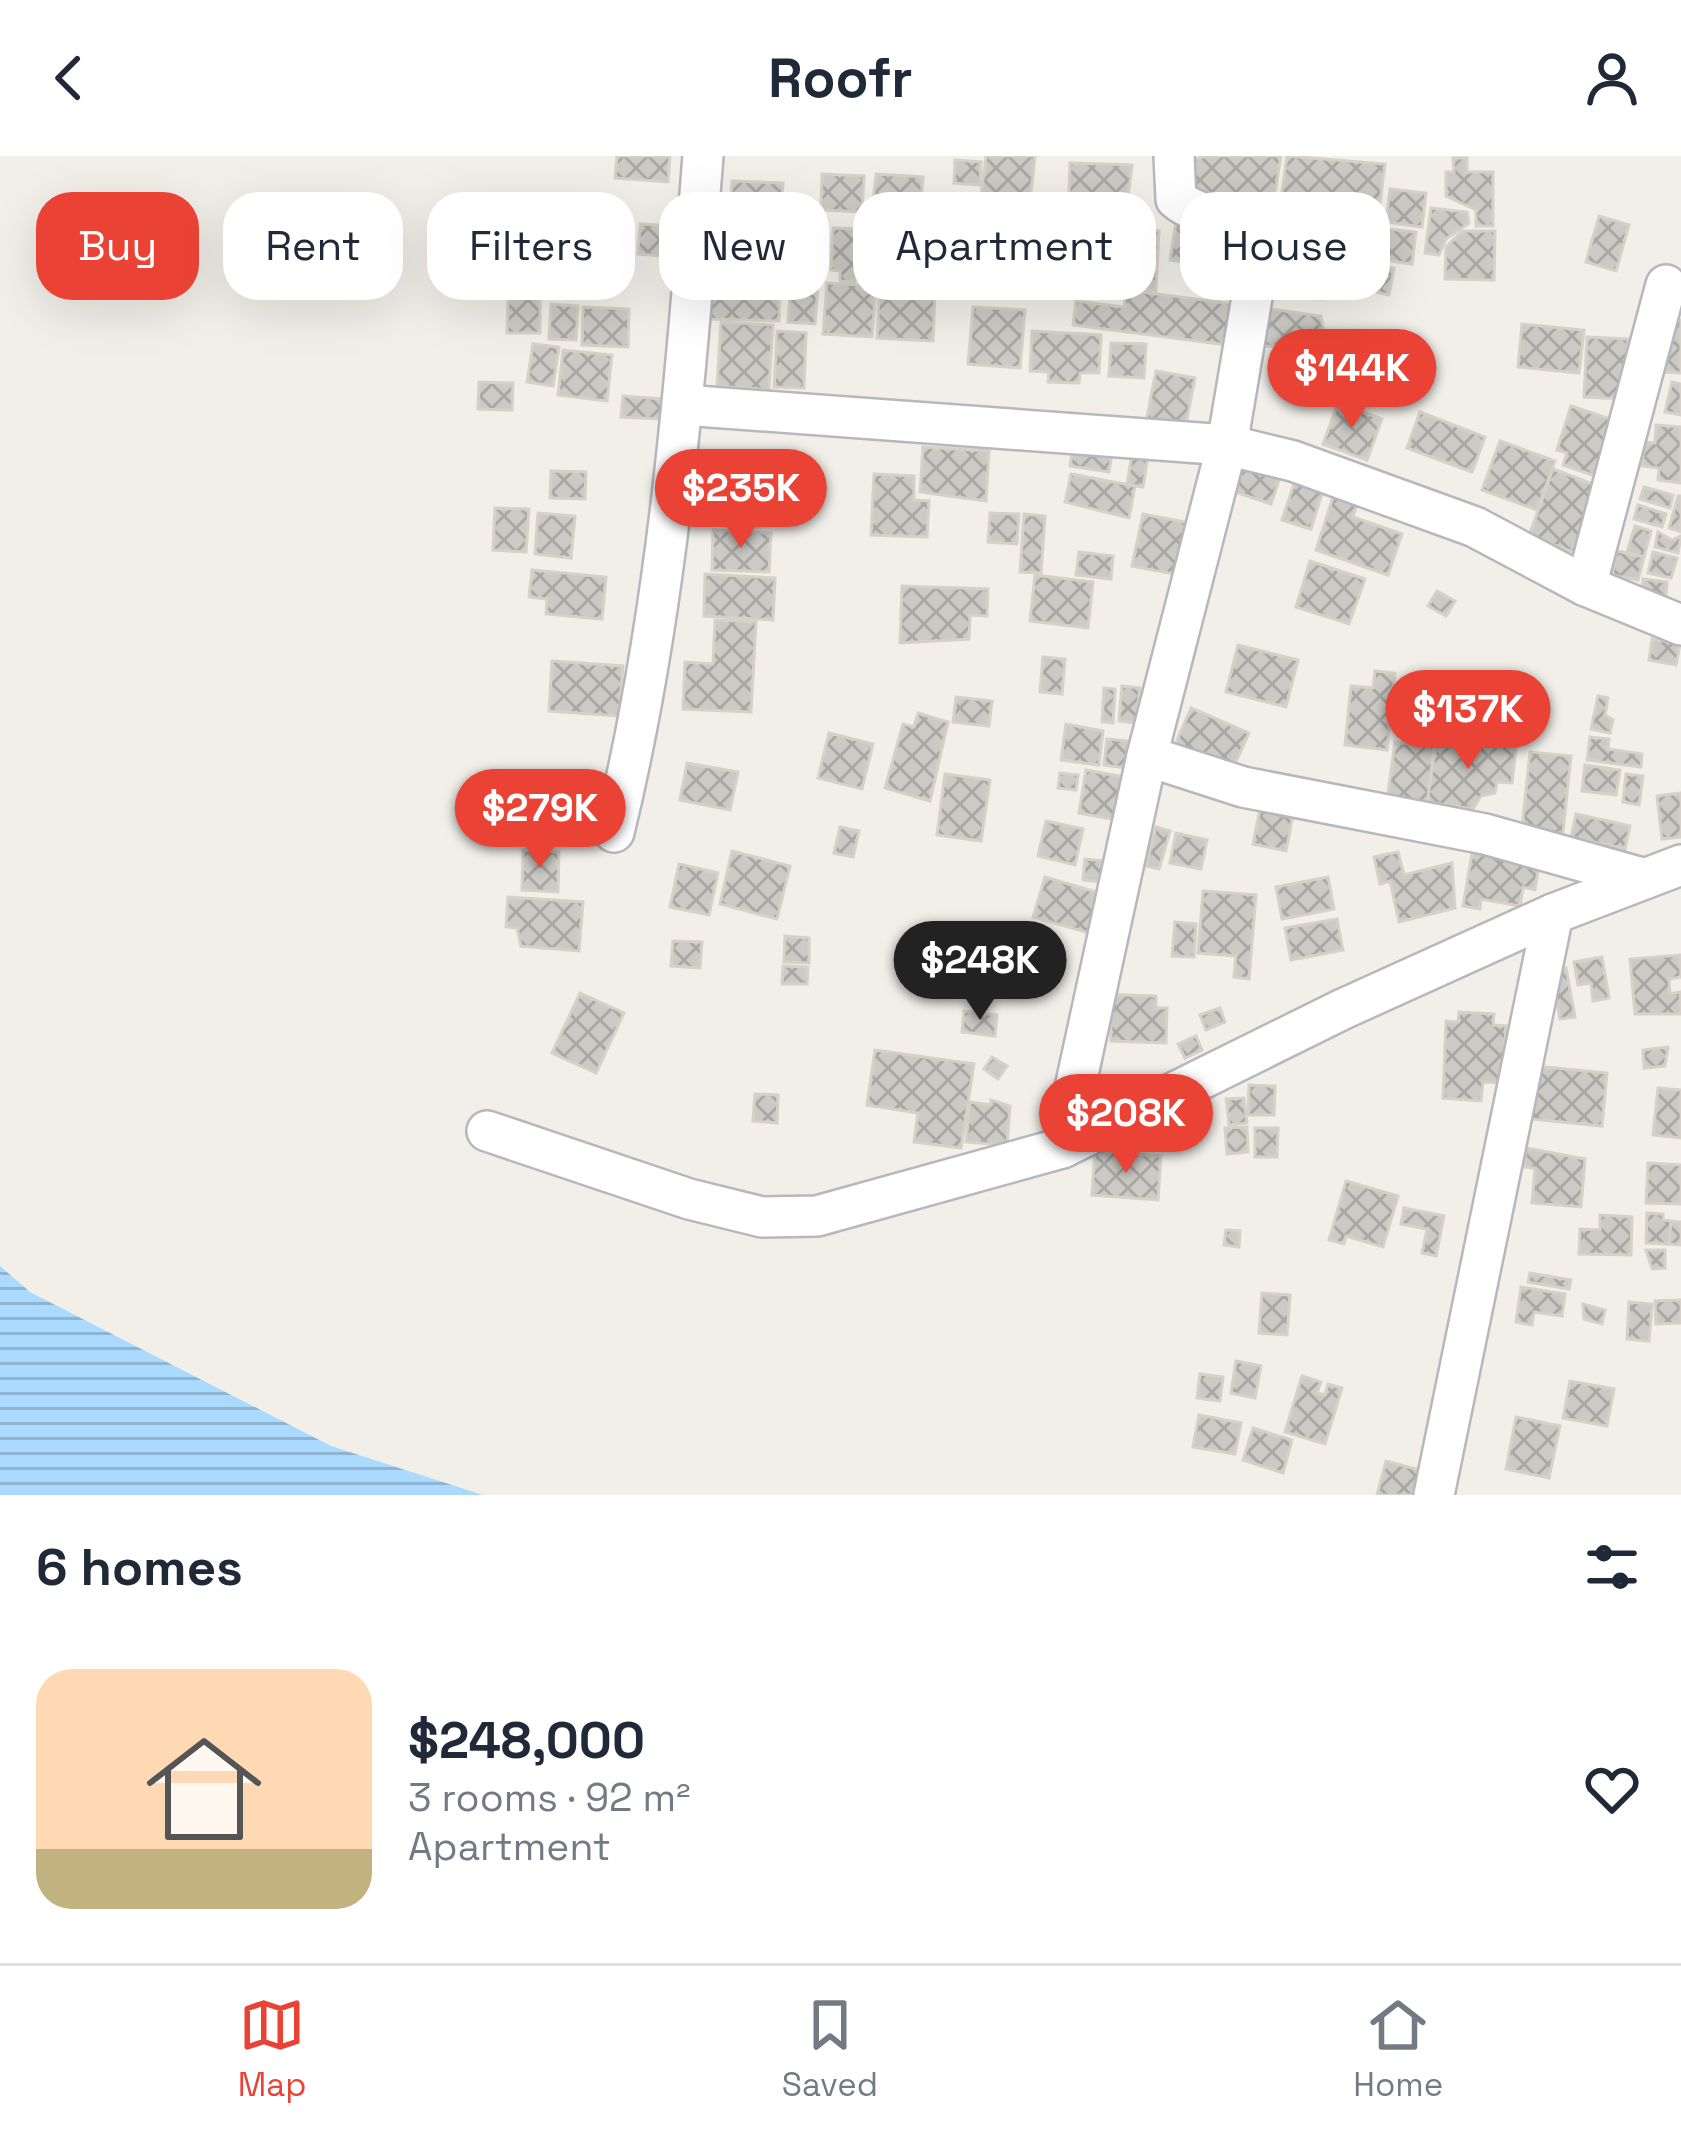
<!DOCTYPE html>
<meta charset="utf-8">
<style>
body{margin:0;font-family:"Space Grotesk",sans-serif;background:#f6f6f7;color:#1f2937;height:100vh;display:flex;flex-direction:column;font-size:45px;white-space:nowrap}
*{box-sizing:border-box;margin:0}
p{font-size:39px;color:#747a83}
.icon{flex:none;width:66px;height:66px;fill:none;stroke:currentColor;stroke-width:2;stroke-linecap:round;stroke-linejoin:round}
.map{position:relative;height:1339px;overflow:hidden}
.panel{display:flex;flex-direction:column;background:#fff;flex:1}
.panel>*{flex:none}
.hud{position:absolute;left:36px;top:36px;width:1611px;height:108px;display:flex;gap:24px}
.price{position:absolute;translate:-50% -102px;padding:0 27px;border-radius:42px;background:#ea4335;color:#fff;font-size:39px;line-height:78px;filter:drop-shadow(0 3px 6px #0008)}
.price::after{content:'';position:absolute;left:50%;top:72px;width:36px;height:27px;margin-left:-18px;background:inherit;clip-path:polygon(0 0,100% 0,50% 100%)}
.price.on{background:#222;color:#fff}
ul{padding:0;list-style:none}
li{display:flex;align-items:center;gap:36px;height:300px;padding:0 36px}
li+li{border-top:3px solid #e0e1e3}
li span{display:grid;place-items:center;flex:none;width:336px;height:240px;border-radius:36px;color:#555}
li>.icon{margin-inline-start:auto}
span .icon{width:144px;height:144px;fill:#fffc;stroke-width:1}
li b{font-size:51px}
h2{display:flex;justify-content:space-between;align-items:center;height:144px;padding:0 36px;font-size:51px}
.pill{padding:0 42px;border-radius:36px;background:#fff;box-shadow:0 12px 48px #0002;font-size:42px;line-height:108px}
.pill.on{background:#ea4335;color:#fff}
header{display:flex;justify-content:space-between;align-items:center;height:156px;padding:0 36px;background:#fff;font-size:54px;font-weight:800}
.menu{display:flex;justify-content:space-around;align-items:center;height:168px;border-top:3px solid #e0e1e3;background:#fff;font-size:33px;color:#747a83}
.menu a{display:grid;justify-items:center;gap:6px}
.menu .on{color:#ea4335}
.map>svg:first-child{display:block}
</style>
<header><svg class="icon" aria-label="back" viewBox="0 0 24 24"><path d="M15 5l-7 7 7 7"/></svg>Roofr<svg class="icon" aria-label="person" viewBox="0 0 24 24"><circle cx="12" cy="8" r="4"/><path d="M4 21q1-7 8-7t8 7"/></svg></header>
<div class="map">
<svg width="1681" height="1339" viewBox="0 0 1681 1339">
<defs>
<pattern id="water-rules" width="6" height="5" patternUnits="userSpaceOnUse" patternTransform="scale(3)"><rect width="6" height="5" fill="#aadaff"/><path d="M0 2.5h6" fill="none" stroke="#8eb4d2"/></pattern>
<pattern id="building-cross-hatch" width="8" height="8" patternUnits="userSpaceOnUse" patternTransform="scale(3)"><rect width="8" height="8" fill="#cccac5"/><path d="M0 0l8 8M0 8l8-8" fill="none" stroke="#a9a8a4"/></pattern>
</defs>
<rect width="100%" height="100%" fill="#f1efe8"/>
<path fill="url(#water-rules)" d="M0 1110 30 1136 331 1290 483 1339H0Z"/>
<g fill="url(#building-cross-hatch)" stroke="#d6d1c6" stroke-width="3">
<path d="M617 0H670L668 26 615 22Z"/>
<path d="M986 0H1035L1030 46 981 40Z"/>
<path d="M1206 0H1281L1271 61 1191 48 1195 3Z"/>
<path d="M1287 0 1385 8 1378 62 1280 51Z"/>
<path d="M1453 2H1467V16H1493V70H1476V54L1446 40V16H1454Z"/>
<path d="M955 4 981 6 980 29 954 27Z"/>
<path d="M1070 7 1132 9 1126 58 1081 57V39H1069Z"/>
<path d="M822 18 864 20 862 56 821 54Z"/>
<path d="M876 18 923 21 919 70 871 66Z"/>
<path d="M732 25 783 27 781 61 730 58Z"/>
<path d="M1390 33 1426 37 1422 71 1386 66Z"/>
<path d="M1431 52 1467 56 1469 67 1446 83 1439 99 1425 97Z"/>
<path d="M988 57 1029 61 1025 106 983 102Z"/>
<path d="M1177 60 1244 70 1237 115 1170 104Z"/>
<path d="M1599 60 1629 69 1616 115 1586 106Z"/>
<path d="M710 62 767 64 765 104 708 101Z"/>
<path d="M792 62 827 64 825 106 790 104Z"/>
<path d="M1336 65 1379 71 1374 112 1331 107Z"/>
<path d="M640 68 678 70 676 101 638 98Z"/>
<path d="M932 70 955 71 951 128 928 127Z"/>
<path d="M1088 70 1159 75 1156 135 1084 129Z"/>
<path d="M833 72 867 73 865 117 856 116 855 126 840 125V115L831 114Z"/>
<path d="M1387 73 1416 76 1412 108 1383 104Z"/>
<path d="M1462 75H1495L1494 124 1445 123 1446 91Z"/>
<path d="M873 76 925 80 920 130 868 125Z"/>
<path d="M1280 92 1324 94 1321 143 1278 141Z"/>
<path d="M1379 110 1394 112 1389 139 1374 136Z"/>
<path d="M708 112 780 114 779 165 707 163Z"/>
<path d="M792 114 819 116 815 168 788 166Z"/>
<path d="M827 127 876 130 872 181 823 178Z"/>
<path d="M1126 134 1234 148 1228 189 1073 169 1076 145 1124 151Z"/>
<path d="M879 135 935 138 933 185 877 182Z"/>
<path d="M540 142V177H507L508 143Z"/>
<path d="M551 148 578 150 576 184 549 183Z"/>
<path d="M583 151 629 153 628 191 582 189Z"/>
<path d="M973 151 1025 154 1020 212 968 208Z"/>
<path d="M1257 151 1321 160 1326 188 1255 191Z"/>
<path d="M1664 163 1681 164V217L1661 216Z"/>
<path d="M721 166 773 169 769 234 717 230Z"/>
<path d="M1522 168 1584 174 1579 217 1518 211Z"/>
<path d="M777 175 806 177 804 232 774 231Z"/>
<path d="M1032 175 1101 179 1099 217H1080L1079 227 1048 226 1049 216 1030 215Z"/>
<path d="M1587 181 1628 183 1625 243 1584 241Z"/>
<path d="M1111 187 1146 188 1144 222 1109 220Z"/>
<path d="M533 188 559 191 553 230 527 226Z"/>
<path d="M563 194 612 199 607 245 558 239Z"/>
<path d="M1156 215 1195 222 1185 273 1146 266Z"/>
<path d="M479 226 513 227 512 254 478 253Z"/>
<path d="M1672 226 1681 228V259L1665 256Z"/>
<path d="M623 240 662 243 661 263 621 261Z"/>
<path d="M1338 247 1382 263 1367 304 1323 288Z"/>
<path d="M1571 250 1625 268 1607 324 1563 309 1567 297 1557 294Z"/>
<path d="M1420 256 1485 281 1472 316 1407 292Z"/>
<path d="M1656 269 1681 271V327L1658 324 1659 312 1642 310 1644 286 1655 287Z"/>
<path d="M1500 285 1555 305 1537 354 1482 334Z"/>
<path d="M1074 286 1113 292 1109 316 1070 310Z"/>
<path d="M923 291 989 295 986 345 920 336Z"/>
<path d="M1241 295 1284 309 1271 348 1229 334Z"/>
<path d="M1132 298 1148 301 1143 331 1127 329Z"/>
<path d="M716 310 759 311 757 358 714 356Z"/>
<path d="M1553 313 1611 335 1587 401 1529 380Z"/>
<path d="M551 315 586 316 585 343 550 342Z"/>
<path d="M874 318 914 320V344L929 345 927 381 871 379Z"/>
<path d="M1071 318 1135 330 1129 362 1065 346Z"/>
<path d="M1296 322 1324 331 1311 373 1282 364Z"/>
<path d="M1644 331 1673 339 1670 352 1640 343Z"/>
<path d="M1334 338 1358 346 1353 361 1402 378 1388 419 1316 394Z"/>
<path d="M1678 340H1681V376L1669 372Z"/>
<path d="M1638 349 1666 358 1662 371 1634 363Z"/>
<path d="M495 352 529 353 526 396 493 394Z"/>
<path d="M538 357 575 360 571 402 535 398Z"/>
<path d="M990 357 1019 358 1017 388 988 386Z"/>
<path d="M1024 358 1045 360 1041 417 1020 416Z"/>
<path d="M1143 358 1199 369 1189 421 1132 410Z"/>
<path d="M1635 370 1651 375 1644 401 1627 396Z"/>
<path d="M713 374 771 377 769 416 712 414Z"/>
<path d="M1658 376 1672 384 1681 380 1678 397 1655 391Z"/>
<path d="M1617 395 1644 401 1638 424 1612 419Z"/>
<path d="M1079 396 1113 400 1111 423 1076 419Z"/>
<path d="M1653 396 1677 402 1671 422 1648 417Z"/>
<path d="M1310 405 1365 423 1349 468 1296 451Z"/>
<path d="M532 414 606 421 602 463 546 458 547 443 529 441Z"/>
<path d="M705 418 775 422 773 464 704 460Z"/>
<path d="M1035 419 1093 426 1088 472 1030 465Z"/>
<path d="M1643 423 1667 426 1666 441 1642 437Z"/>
<path d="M902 430 988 433 987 460 970 459 969 483 900 487Z"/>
<path d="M1437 435 1455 445 1446 460 1428 450Z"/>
<path d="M715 464 756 466 751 556 683 553 685 506 713 508Z"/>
<path d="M1652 483 1680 488 1676 509 1649 504Z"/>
<path d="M1238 489 1298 504 1286 551 1226 536Z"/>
<path d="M1043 501 1065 503 1062 538 1040 536Z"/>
<path d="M552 505 623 510 619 560 549 555Z"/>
<path d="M1375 515 1395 517 1387 594 1345 589 1351 530 1373 532Z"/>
<path d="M1122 530 1140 532 1136 567 1119 565Z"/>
<path d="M1104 532 1115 533 1113 567 1102 566Z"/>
<path d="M1598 540 1608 542 1605 559 1613 564 1610 577 1591 573Z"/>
<path d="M956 541 992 545 989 570 953 566Z"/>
<path d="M1191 552 1249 577 1229 621 1172 596Z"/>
<path d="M1470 553 1475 554 1472 567 1484 569 1482 583 1466 581Z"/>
<path d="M918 557 948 566 930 645 885 632 903 568 914 571Z"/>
<path d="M1066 568 1103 575 1099 609 1061 604Z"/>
<path d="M1488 573 1507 575 1505 590 1487 588Z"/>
<path d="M829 577 873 588 862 633 818 622Z"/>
<path d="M1437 581 1516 592 1512 627 1497 626 1495 637 1481 640 1473 653 1427 646Z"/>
<path d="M1590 581 1609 583 1608 593 1642 598 1641 611 1587 604Z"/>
<path d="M1107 583 1137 586 1134 613 1104 609Z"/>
<path d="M1395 586 1434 591 1427 650 1387 645Z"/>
<path d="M1530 596 1571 600 1562 686 1521 682Z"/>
<path d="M687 607 738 616 730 654 680 644Z"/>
<path d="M1585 609 1620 614 1616 639 1582 635Z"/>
<path d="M1086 614 1124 621 1117 664 1079 657Z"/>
<path d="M1060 617 1078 619 1076 634 1058 632Z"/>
<path d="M945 618 990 624 981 685 937 679Z"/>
<path d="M1626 618 1643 620 1639 649 1623 646Z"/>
<path d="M1681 637V681L1662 683 1657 640Z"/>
<path d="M1261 648 1294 654 1286 695 1253 688Z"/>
<path d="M1576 658 1630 670 1625 693 1571 681Z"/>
<path d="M1046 665 1083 673 1075 709 1038 700Z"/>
<path d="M840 671 859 675 853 701 834 697Z"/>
<path d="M1156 671 1170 675 1159 713 1146 710Z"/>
<path d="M1176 677 1207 684 1201 713 1170 707Z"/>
<path d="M1474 686 1540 702 1535 734 1523 731 1520 750 1481 743 1480 753 1463 750Z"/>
<path d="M523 694 559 696 558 736 522 734Z"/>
<path d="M732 695 790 710 777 763 720 748Z"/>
<path d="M1398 696 1404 719 1452 707 1455 752 1399 766 1390 725 1380 728 1374 701Z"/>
<path d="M1085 703 1104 705 1102 726 1083 724Z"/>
<path d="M679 708 718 717 709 759 670 751Z"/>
<path d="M1045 721 1100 737 1089 777 1033 761Z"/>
<path d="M1328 721 1334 753 1282 763 1276 731Z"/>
<path d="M1203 735 1256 739 1249 823 1234 821 1236 800 1198 797Z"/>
<path d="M508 741 583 746 579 795 521 790 517 772 506 771Z"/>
<path d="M1337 763 1343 794 1291 804 1285 772Z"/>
<path d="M1175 766 1196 768 1194 801 1172 800Z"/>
<path d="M785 780 809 782V807L784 806Z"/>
<path d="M673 785 702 786 700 812 671 810Z"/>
<path d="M1680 799 1681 821 1669 823 1670 838 1680 836 1681 858H1635L1630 803Z"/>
<path d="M913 801 931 803 928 828 911 826Z"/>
<path d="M1602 801 1609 842 1593 845 1591 827 1578 829 1574 806Z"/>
<path d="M783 810 808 811 807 828H782Z"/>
<path d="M1566 812 1575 861 1560 863 1552 814Z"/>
<path d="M580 837 624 857 596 917 552 897Z"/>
<path d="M1097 838 1156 840V852H1167L1166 887 1111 885V870L1096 869Z"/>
<path d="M1220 852 1225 866 1206 874 1200 859Z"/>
<path d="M964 855 997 859 995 880 962 876Z"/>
<path d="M1459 856 1494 858 1493 869 1506 870 1502 927 1483 926 1481 945 1443 942 1446 865 1458 866Z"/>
<path d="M1196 880 1202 894 1185 902 1178 888Z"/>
<path d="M1668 891 1665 910 1644 912 1643 894Z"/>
<path d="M875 894 974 908 961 992 914 986 918 957 867 949Z"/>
<path d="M992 901 1007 910 998 923 984 913Z"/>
<path d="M1535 910 1607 917 1602 970 1530 963Z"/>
<path d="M1249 929 1275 930 1274 959H1248Z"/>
<path d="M1658 932 1681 934V982L1653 979Z"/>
<path d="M755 938 778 939 777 967 753 965Z"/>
<path d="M1244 942 1247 967 1229 969 1226 943Z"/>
<path d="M991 944 1010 950 1007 989 966 986 970 946 991 949Z"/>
<path d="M1247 971 1248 996 1227 998 1225 972Z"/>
<path d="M1255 972H1278L1277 1001H1255Z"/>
<path d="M1526 992 1585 1003 1581 1051 1532 1047 1535 1012 1524 1011Z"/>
<path d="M1095 995 1161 1000 1158 1044 1092 1039Z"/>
<path d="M1648 1007 1681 1009V1048L1646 1047Z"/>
<path d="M1346 1025 1398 1040 1383 1091 1346 1080 1344 1088 1329 1084Z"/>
<path d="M1404 1052 1444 1060 1436 1100 1422 1097 1427 1073 1401 1068Z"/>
<path d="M1647 1057 1663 1058V1064L1671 1065 1669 1088 1646 1087Z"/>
<path d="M1600 1059 1632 1061 1631 1099 1579 1098 1580 1073 1600 1074Z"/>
<path d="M1671 1065 1681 1066V1089L1669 1088Z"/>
<path d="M1226 1074 1240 1075 1239 1091 1224 1089Z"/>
<path d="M1646 1094H1665V1112L1652 1113Z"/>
<path d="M1530 1117 1571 1124 1569 1133 1528 1126Z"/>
<path d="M1521 1131 1565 1138 1562 1160 1534 1156 1532 1169 1516 1166Z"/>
<path d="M1262 1137 1290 1139 1287 1179 1259 1177Z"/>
<path d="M1681 1144V1167L1656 1168 1655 1145Z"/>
<path d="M1629 1146 1652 1148 1649 1185 1627 1183Z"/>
<path d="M1583 1148 1605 1154 1602 1168 1584 1163Z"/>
<path d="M1236 1205 1261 1210 1255 1242 1231 1237Z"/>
<path d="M1200 1218 1223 1221 1220 1245 1197 1242Z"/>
<path d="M1302 1220 1321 1226 1317 1237 1325 1239 1328 1228 1342 1232 1325 1288 1285 1276Z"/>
<path d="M1570 1225 1614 1233 1607 1270 1563 1262Z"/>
<path d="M1199 1259 1241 1267 1235 1298 1193 1291Z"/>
<path d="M1516 1261 1560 1270 1549 1322 1506 1313Z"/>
<path d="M1253 1272 1292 1284 1283 1317 1243 1304Z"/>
<path d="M1386 1305 1427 1316 1421 1339H1377Z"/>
</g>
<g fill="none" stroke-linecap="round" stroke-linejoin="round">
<g stroke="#b5b8bc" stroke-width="44">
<g id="street">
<path d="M683 249 1227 289 1293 305 1475 371 1586 430 1681 469"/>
<path d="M1586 430 1666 129"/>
<path d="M1147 600 1243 631 1485 678 1642 722"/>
<path d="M614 676C668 455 685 227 703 0"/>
<path d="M487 975 689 1043 762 1061 817 1060 1062 992 1343 853 1553 758 1681 709"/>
<path d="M1062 992 1147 600 1227 289 1260 94C1247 60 1202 65 1176 43L1174 0"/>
<path d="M1434 1339 1553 758"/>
</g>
</g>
<use href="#street" stroke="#fff" stroke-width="39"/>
</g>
</svg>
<b class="price" style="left:1352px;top:275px">$144K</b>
<b class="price" style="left:741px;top:395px">$235K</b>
<b class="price" style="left:1468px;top:616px">$137K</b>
<b class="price" style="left:540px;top:715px">$279K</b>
<b class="price on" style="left:980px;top:867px">$248K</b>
<b class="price" style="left:1126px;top:1020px">$208K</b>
<div class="hud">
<a class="pill on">Buy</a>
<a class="pill">Rent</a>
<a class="pill">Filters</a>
<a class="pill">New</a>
<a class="pill">Apartment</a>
<a class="pill">House</a>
</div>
</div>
<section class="panel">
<h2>6 homes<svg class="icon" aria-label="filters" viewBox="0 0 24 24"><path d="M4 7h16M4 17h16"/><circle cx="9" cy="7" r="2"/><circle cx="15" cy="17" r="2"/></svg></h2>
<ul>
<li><span style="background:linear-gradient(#ffd9b3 75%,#c2b280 0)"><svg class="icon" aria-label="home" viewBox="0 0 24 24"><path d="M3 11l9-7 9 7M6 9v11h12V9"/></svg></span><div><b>$248,000</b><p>3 rooms · 92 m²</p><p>Apartment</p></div><svg class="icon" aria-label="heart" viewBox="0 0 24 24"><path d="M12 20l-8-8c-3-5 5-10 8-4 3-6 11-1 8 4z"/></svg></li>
</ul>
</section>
<nav class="menu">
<a class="on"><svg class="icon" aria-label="map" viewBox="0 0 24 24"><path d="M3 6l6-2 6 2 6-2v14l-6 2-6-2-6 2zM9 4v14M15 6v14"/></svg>Map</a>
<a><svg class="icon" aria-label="saved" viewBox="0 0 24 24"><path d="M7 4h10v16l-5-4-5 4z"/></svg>Saved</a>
<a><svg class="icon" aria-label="home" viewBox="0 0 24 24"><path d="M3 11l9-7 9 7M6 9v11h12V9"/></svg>Home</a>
</nav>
